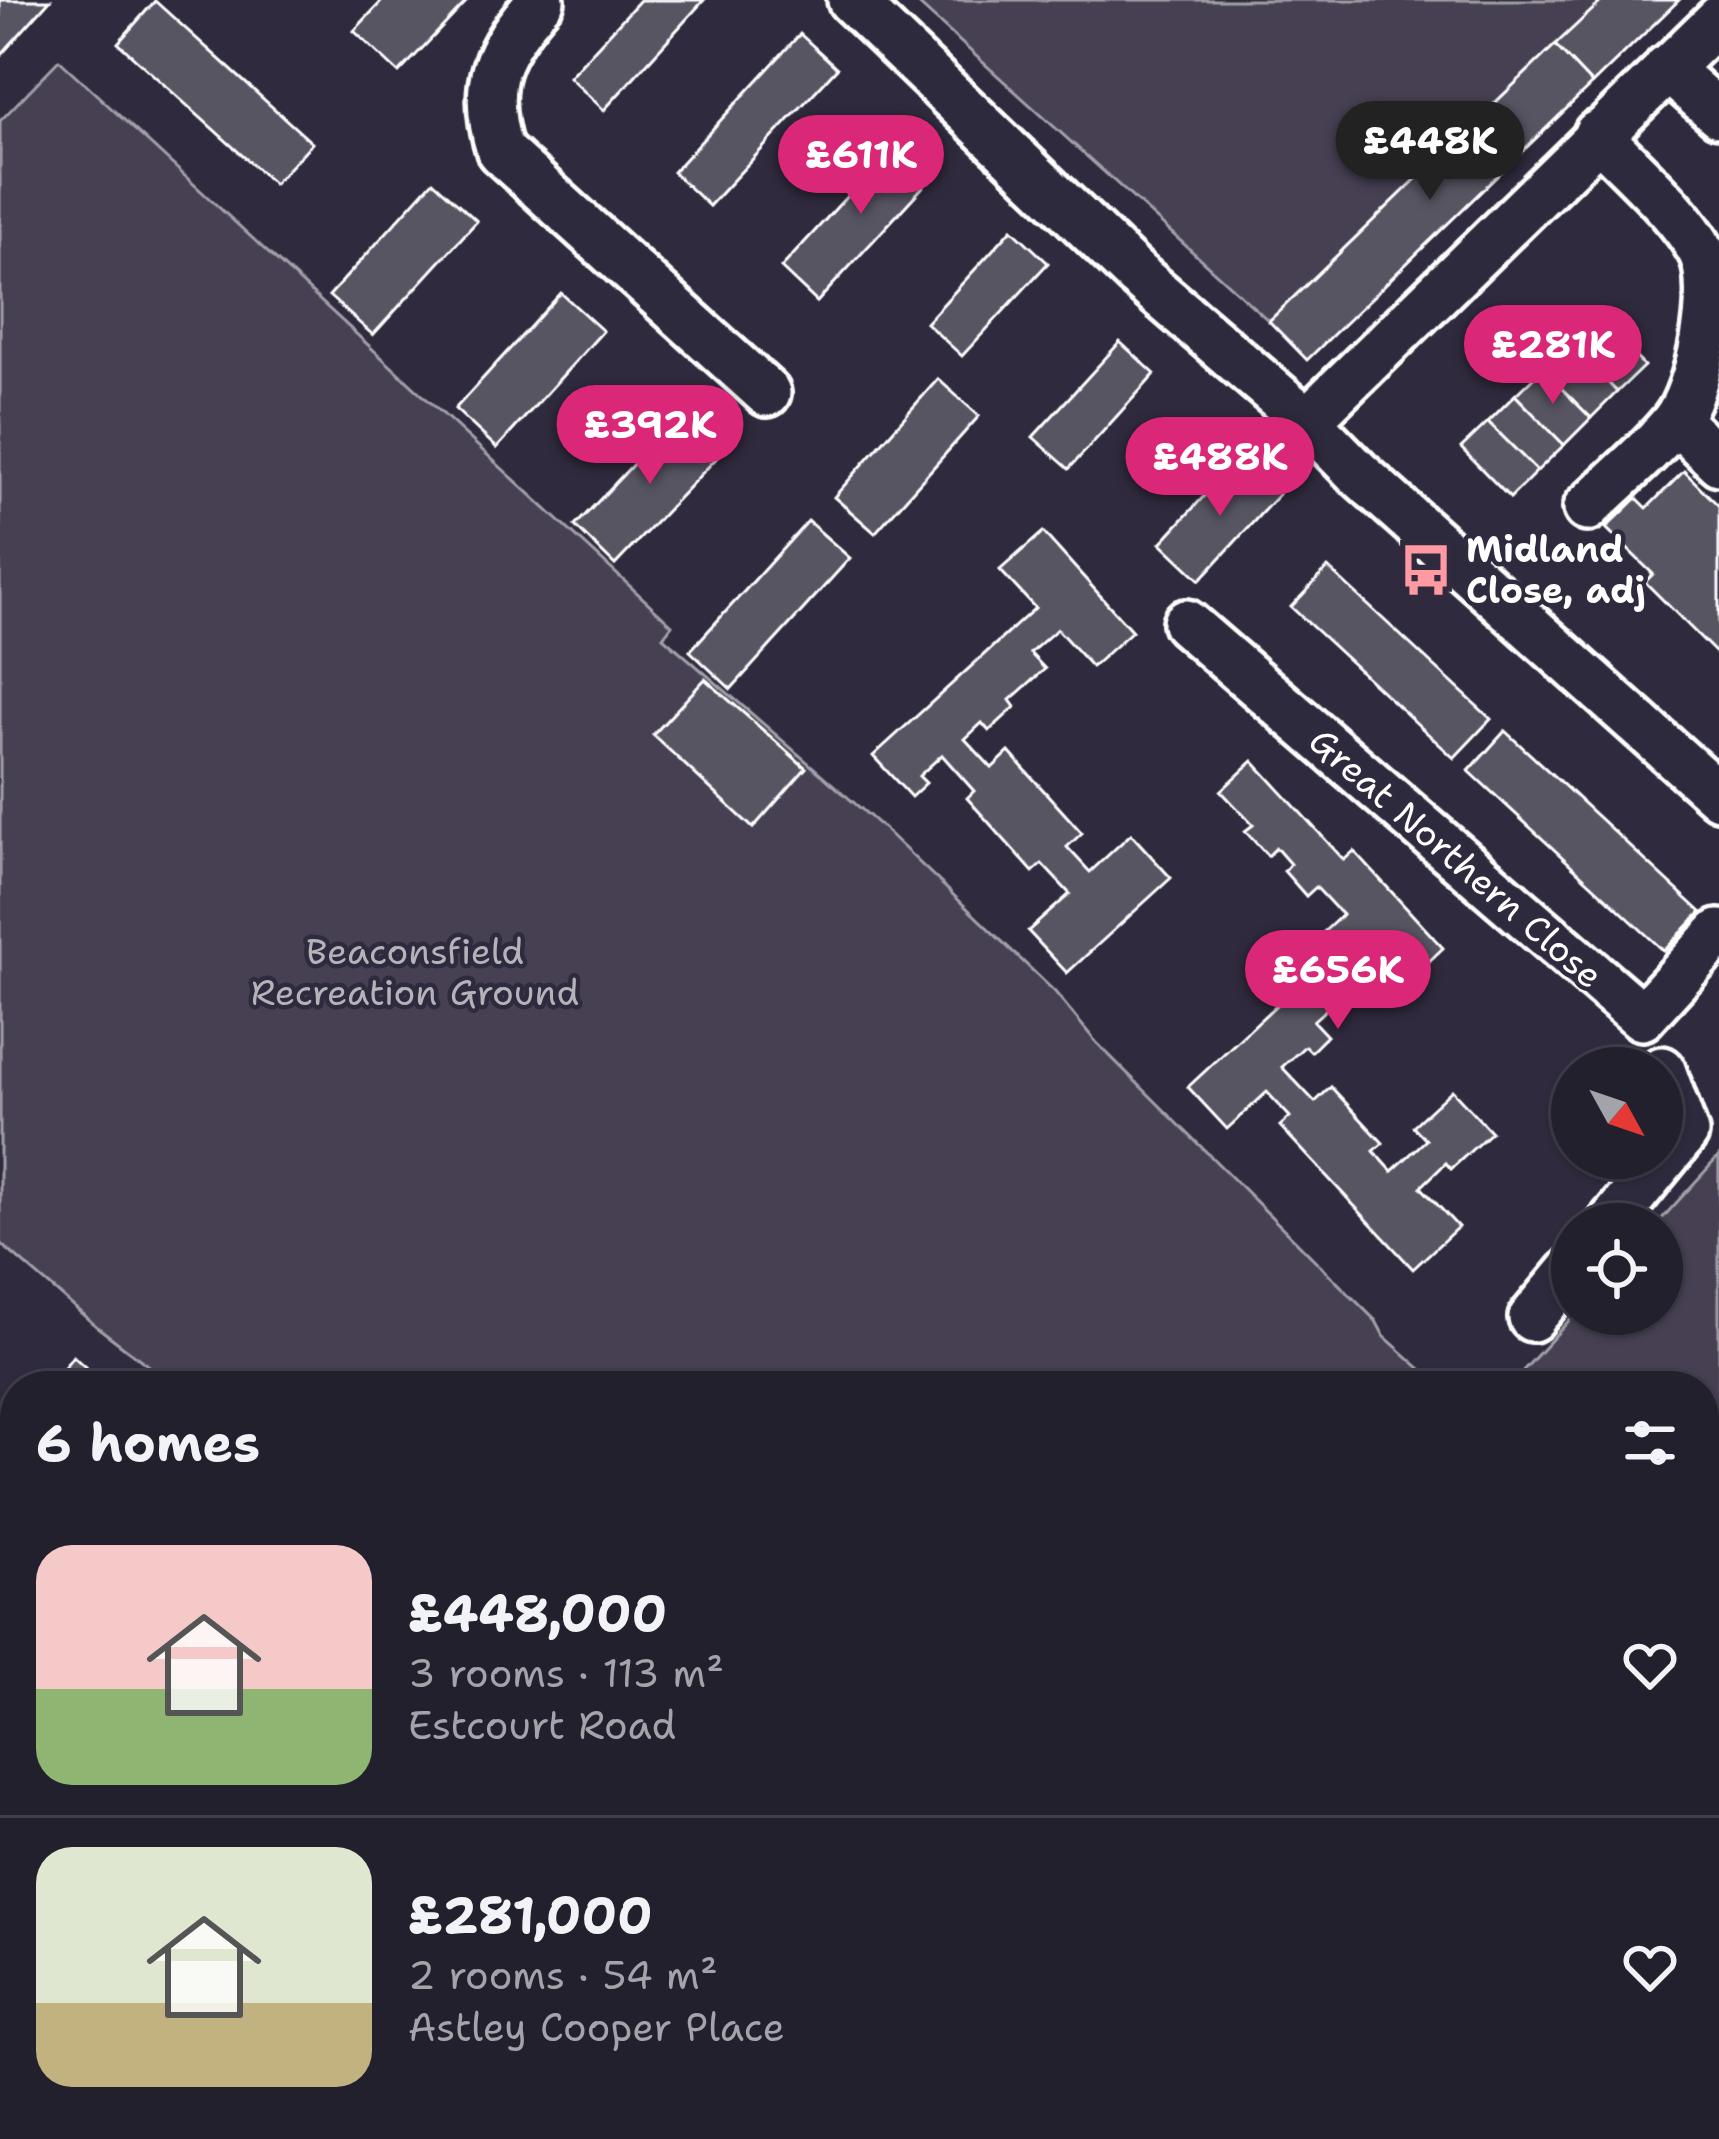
<!DOCTYPE html>
<meta charset="utf-8">
<style>
body{margin:0;font-family:"Shantell Sans",sans-serif;background:#2b2836;color:#f1f3f6;height:100vh;display:flex;flex-direction:column;font-size:45px;white-space:nowrap}
*{box-sizing:border-box;margin:0}
p{font-size:39px;color:#a3a3aa}
.icon{flex:none;width:66px;height:66px;fill:none;stroke:currentColor;stroke-width:2;stroke-linecap:round;stroke-linejoin:round}
.map{position:relative;flex:1;overflow:hidden}
.drawer{position:absolute;left:0px;top:1371px;width:1719px;height:768px;display:flex;flex-direction:column;background:#23202e;border-radius:48px 48px 0 0;box-shadow:0 3px 9px #0004,0 0 0 3px #403e4a}
.drawer>*{flex:none}
.needle{width:78px;rotate:130deg}
.buttons{position:absolute;left:1551px;top:1047px;display:grid;gap:24px}
.buttons a{display:grid;place-items:center;width:132px;height:132px;border-radius:50%;background:#23202e;box-shadow:0 3px 9px #0004,0 0 0 3px #403e4a;font-size:60px}
.price{position:absolute;translate:-50% -102px;padding:0 27px;border-radius:42px;background:#db2777;color:#fff;font-size:39px;line-height:78px;filter:drop-shadow(0 3px 6px #0008)}
.price::after{content:'';position:absolute;left:50%;top:72px;width:36px;height:27px;margin-left:-18px;background:inherit;clip-path:polygon(0 0,100% 0,50% 100%)}
.price.on{background:#222;color:#fff}
ul{padding:0;list-style:none}
li{display:flex;align-items:center;gap:36px;height:300px;padding:0 36px}
li+li{border-top:3px solid #403e4a}
li span{display:grid;place-items:center;flex:none;width:336px;height:240px;border-radius:36px;color:#555}
li>.icon{margin-inline-start:auto}
span .icon{width:144px;height:144px;fill:#fffc;stroke-width:1}
li b{font-size:51px}
h2{display:flex;justify-content:space-between;align-items:center;height:144px;padding:0 36px;font-size:51px}
.map>svg:first-child{display:block}
</style>
<div class="map">
<svg width="1719" height="2139" viewBox="0 0 1719 2139">
<rect width="100%" height="100%" fill="#2f2a3d"/>
<filter id="ink" filterUnits="userSpaceOnUse"><feTurbulence type="fractalNoise" baseFrequency=".00833" numOctaves="2"/><feDisplacementMap in="SourceGraphic" scale="24" xChannelSelector="R" yChannelSelector="G"/><feConvolveMatrix kernelMatrix="1 2 1 2 8 2 1 2 1" color-interpolation-filters="sRGB"/></filter>
<g filter="url(#ink)">
<g fill="#464152" stroke="#a2a0a8" stroke-width="3">
<path d="M914 0H1603L1269 321Z"/>
<path d="M59 60 672 625 663 637 881 826 1055 992 1096 1042 1376 1321 1384 1336 1440 1386H175L96 1326 0 1243V121Z"/>
<path d="M1719 1156V2139H1534L1515 2124H1704V1386H1509L1575 1314H1662V1224H1657Z"/>
<path d="M0 1897 15 1910V2124H261L278 2139H0Z"/>
<path d="M462 2124H741L772 2139H479Z"/>
</g>
<g fill="#595564" stroke="#fff" stroke-width="3">
<path d="M0 0H50L0 56Z"/>
<path d="M383 0H468L399 73 354 31Z"/>
<path d="M640 0H704L604 110 569 77Z"/>
<path d="M1603 0H1679L1592 84 1555 45Z"/>
<path d="M155 1 312 143 274 184 118 43Z"/>
<path d="M800 34 837 68 709 206 673 172Z"/>
<path d="M1555 45 1592 84 1307 360 1269 321Z"/>
<path d="M905 133 942 166 817 302 781 268Z"/>
<path d="M433 181 477 221 373 335 329 296Z"/>
<path d="M1012 229 1048 263 962 356 926 323Z"/>
<path d="M561 293 603 331 497 448 455 409Z"/>
<path d="M1596 316 1644 366 1617 392 1569 342Z"/>
<path d="M1120 342 1155 374 1069 469 1033 437Z"/>
<path d="M1569 342 1617 392 1591 418 1542 369Z"/>
<path d="M1542 369 1591 418 1564 445 1515 395Z"/>
<path d="M938 379 979 416 875 533 834 497Z"/>
<path d="M1515 395 1564 445 1537 471 1488 422Z"/>
<path d="M685 409 726 448 615 565 575 526Z"/>
<path d="M1488 422 1537 471 1510 498 1461 448Z"/>
<path d="M1239 458 1279 494 1200 580 1161 543Z"/>
<path d="M1684 471 1719 506V656L1645 582 1653 574 1606 528 1637 498 1647 508Z"/>
<path d="M808 521 850 558 731 689 690 651Z"/>
<path d="M1043 532 1132 631 1092 667 1057 629 1030 653 1045 669 1010 700 1015 707 989 731 982 723 965 739 992 768 1009 752 1082 833 1067 847 1090 872 1131 834 1171 878 1067 973 1028 931 1070 894 1042 864 1033 872 967 798 974 791 942 755 919 776 926 783 911 797 873 756 1035 608 1000 570Z"/>
<path d="M1328 568 1491 719 1454 758 1291 607Z"/>
<path d="M705 679 806 768 753 828 653 735Z"/>
<path d="M1505 731 1701 912 1664 951 1469 771Z"/>
<path d="M1253 761 1344 860 1354 851 1443 948 1399 990 1365 953 1342 973 1353 985 1313 1021 1327 1036 1311 1052 1305 1046 1282 1067 1315 1102 1331 1087 1383 1143 1374 1151 1392 1171 1426 1140 1413 1126 1452 1090 1491 1132 1451 1169 1446 1163 1421 1187 1458 1227 1413 1269 1280 1126 1290 1117 1267 1092 1227 1129 1188 1087 1288 994 1273 979 1342 915 1316 887 1306 896 1284 871 1290 864 1276 848 1268 856 1245 831 1253 825 1221 791Z"/>
<path d="M73 1356 106 1386H49Z"/>
<path d="M0 1405 15 1419V1471L9 1479 15 1485V1553L0 1570Z"/>
</g>
<g fill="none" stroke-linecap="round" stroke-linejoin="round">
<g stroke="#fff" stroke-width="54">
<g id="minor">
<path d="M541 0C496 50 479 84 500 151L767 393"/>
<path d="M851 0 1136 274 1307 421 1357 472 1719 796"/>
<path d="M1667 68 1719 114"/>
<path d="M1676 420 1719 462"/>
<path d="M1307 421 1719 19"/>
<path d="M1587 508C1615 480 1649 453 1674 422 1700 390 1719 290 1702 253 1680 211 1630 169 1597 134"/>
<path d="M1186 623 1642 1017 1719 933"/>
<path d="M1610 1224 1685 1133 1662 1070"/>
<path d="M1532 1318 1572 1270"/>
<path d="M0 1658 15 1641"/>
<path d="M0 1809 15 1822"/>
<path d="M360 2124 377 2139"/>
<path d="M828 2124 856 2139"/>
</g>
</g>
<use href="#minor" stroke="#2f2a3d" stroke-width="45"/>
</g>
</g>
<defs>
<g id="bus-bare" transform="scale(4.14)"><path d="M-5-6H5V4H4V6H2V4H-2V6H-4V4H-5ZM-3.5-4V0h7V-4ZM-3.5 1.2v1.5H-2V1.2ZM2 1.2v1.5H3.5V1.2Z" fill="#ff9aa2" stroke="#2f2a3d" stroke-width="2.5" paint-order="stroke"/></g>
</defs>
<g fill-rule="evenodd">
<use href="#bus-bare" x="1426" y="570"/>
</g>
<g text-anchor="middle" dominant-baseline="central" stroke-width="9" stroke-linejoin="round" paint-order="stroke">
<g font-size="36" font-weight="bold" fill="#fff" stroke="#2f2a3d" text-anchor="start">
<text x="1466" y="549">Midland<tspan x="1466" dy="41">Close, adj</tspan></text>
</g>
<g font-size="36" fill="#fff" stroke="#2f2a3d">
<text transform="translate(1456 858) rotate(41)">Great Northern Close</text>
</g>
<g font-size="36" fill="#b5b3ba" stroke="#2f2a3d">
<text x="415" y="951">Beaconsfield<tspan x="415" dy="41">Recreation Ground</tspan></text>
</g>
</g>
</svg>
<div class="buttons">
<a><svg class="needle" viewBox="-14 -14 28 28"><path d="M0-13l5 13h-10z" fill="#e53935"/><path d="M0 13l5-13h-10z" fill="#a3a3aa"/></svg></a>
<a><svg class="icon" aria-label="locate" viewBox="0 0 24 24"><circle cx="12" cy="12" r="6"/><path d="M12 2v4M12 18v4M2 12h4M18 12h4"/></svg></a>
</div>
<b class="price on" style="left:1430px;top:203px">£448K</b>
<b class="price" style="left:861px;top:217px">£611K</b>
<b class="price" style="left:1553px;top:407px">£281K</b>
<b class="price" style="left:650px;top:487px">£392K</b>
<b class="price" style="left:1220px;top:519px">£488K</b>
<b class="price" style="left:1338px;top:1032px">£656K</b>
<section class="drawer">
<h2>6 homes<svg class="icon" aria-label="filters" viewBox="0 0 24 24"><path d="M4 7h16M4 17h16"/><circle cx="9" cy="7" r="2"/><circle cx="15" cy="17" r="2"/></svg></h2>
<ul>
<li><span style="background:linear-gradient(#f6c9c9 60%,#8fb573 0)"><svg class="icon" aria-label="home" viewBox="0 0 24 24"><path d="M3 11l9-7 9 7M6 9v11h12V9"/></svg></span><div><b>£448,000</b><p>3 rooms · 113 m²</p><p>Estcourt Road</p></div><svg class="icon" aria-label="heart" viewBox="0 0 24 24"><path d="M12 20l-8-8c-3-5 5-10 8-4 3-6 11-1 8 4z"/></svg></li>
<li><span style="background:linear-gradient(#dfe7d0 65%,#c2b280 0)"><svg class="icon" aria-label="home" viewBox="0 0 24 24"><path d="M3 11l9-7 9 7M6 9v11h12V9"/></svg></span><div><b>£281,000</b><p>2 rooms · 54 m²</p><p>Astley Cooper Place</p></div><svg class="icon" aria-label="heart" viewBox="0 0 24 24"><path d="M12 20l-8-8c-3-5 5-10 8-4 3-6 11-1 8 4z"/></svg></li>
</ul>
</section>
</div>
